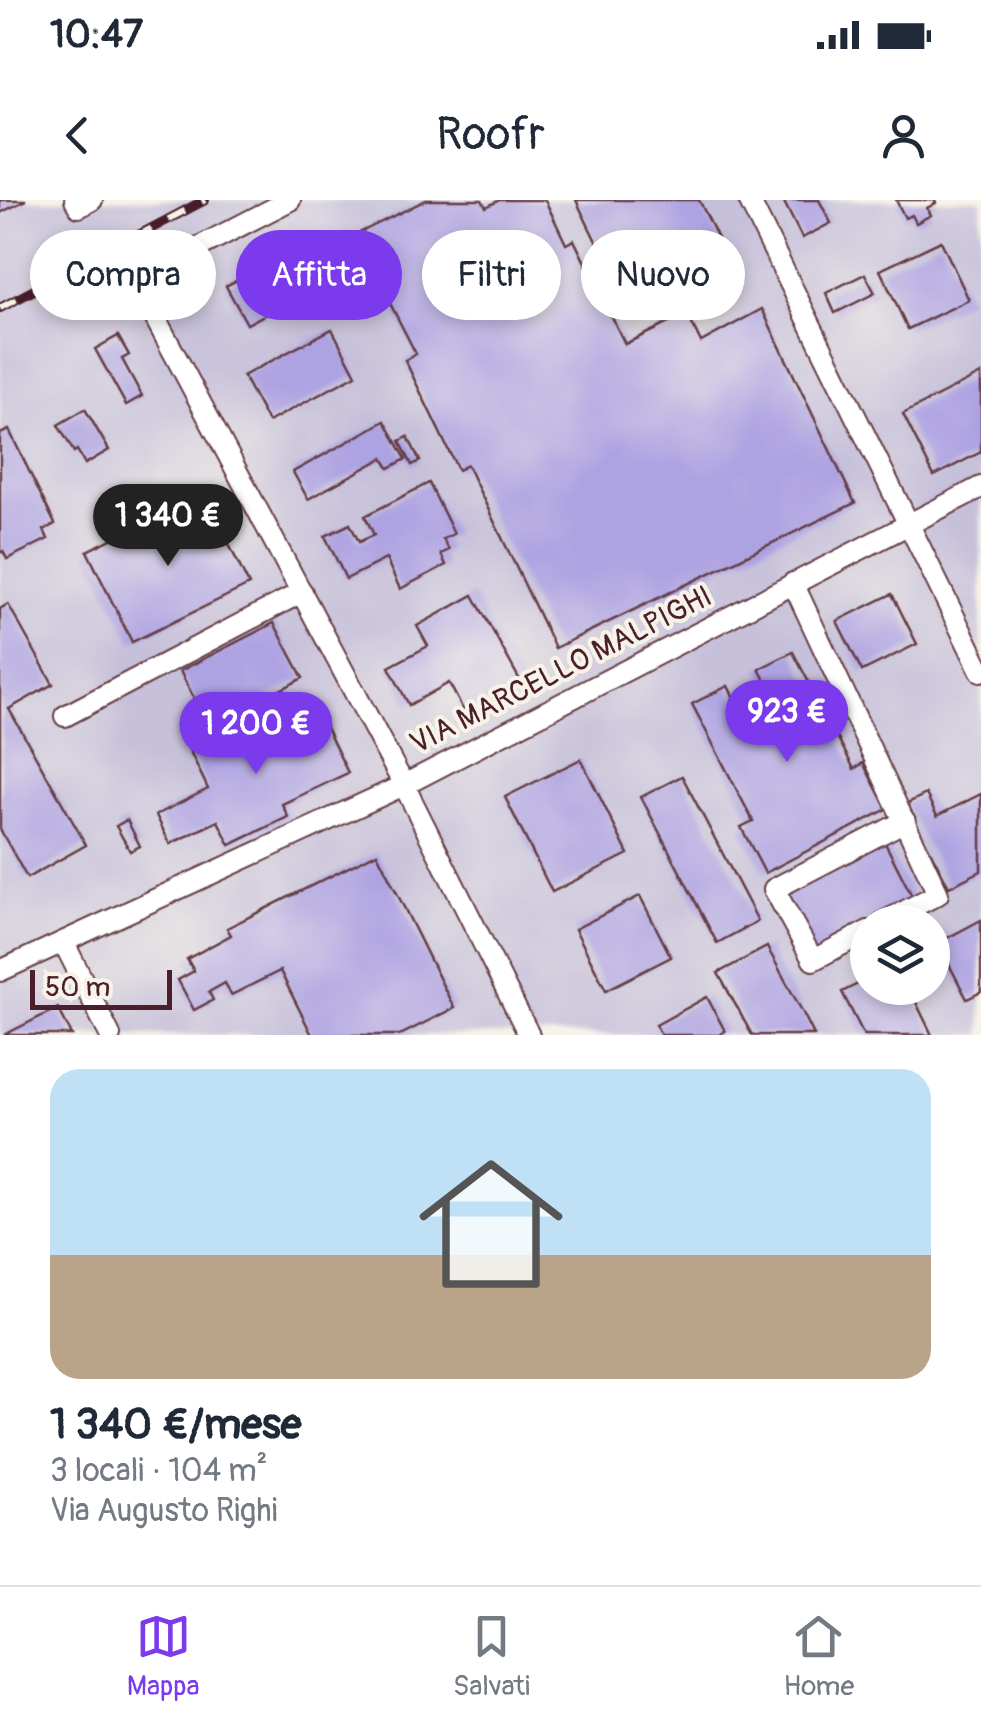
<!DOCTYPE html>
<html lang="it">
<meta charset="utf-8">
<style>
body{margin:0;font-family:Pangolin,sans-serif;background:#f2f2f3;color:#1f2937;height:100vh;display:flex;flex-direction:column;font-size:38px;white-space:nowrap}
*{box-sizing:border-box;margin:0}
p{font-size:32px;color:#747a83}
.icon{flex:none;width:55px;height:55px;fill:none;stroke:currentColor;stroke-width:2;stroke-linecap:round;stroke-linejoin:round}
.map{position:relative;height:835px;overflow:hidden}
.details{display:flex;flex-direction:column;background:#fff;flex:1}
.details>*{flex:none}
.guide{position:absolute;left:30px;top:30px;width:922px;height:90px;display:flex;gap:20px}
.controls{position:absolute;left:850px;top:705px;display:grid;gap:20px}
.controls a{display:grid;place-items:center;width:100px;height:100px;border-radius:50%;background:#fff;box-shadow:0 5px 15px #0003;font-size:50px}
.scale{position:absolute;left:30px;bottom:25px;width:142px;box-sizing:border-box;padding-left:10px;border:5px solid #4a1f2b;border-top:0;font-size:28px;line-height:35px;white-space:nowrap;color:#4a1f2b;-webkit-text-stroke:8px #f7f3e8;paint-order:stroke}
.price{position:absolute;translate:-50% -85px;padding:0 22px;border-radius:35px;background:#7c3aed;color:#fff;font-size:32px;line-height:65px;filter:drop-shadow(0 2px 5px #0008)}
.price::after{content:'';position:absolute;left:50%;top:60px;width:30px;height:22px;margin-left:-15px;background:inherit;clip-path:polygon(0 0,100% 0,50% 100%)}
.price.current{background:#222;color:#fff}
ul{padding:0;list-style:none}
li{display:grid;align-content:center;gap:20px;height:530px;padding:0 50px}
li+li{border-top:2px solid #e0e1e3}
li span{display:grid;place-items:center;height:310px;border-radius:30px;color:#555}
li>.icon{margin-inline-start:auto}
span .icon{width:180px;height:180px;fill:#fffc;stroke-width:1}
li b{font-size:42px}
.tag{padding:0 35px;border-radius:45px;background:#fff;box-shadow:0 5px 15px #0003;font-size:35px;line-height:90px}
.tag.current{background:#7c3aed;color:#fff}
.status{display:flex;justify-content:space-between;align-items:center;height:70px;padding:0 50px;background:#fff;direction:ltr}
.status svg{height:28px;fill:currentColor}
header{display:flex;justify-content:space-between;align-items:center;height:130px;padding:0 50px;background:#fff;font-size:45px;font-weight:600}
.dock{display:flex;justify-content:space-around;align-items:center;height:140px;border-top:2px solid #e0e1e3;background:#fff;font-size:28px;color:#747a83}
.dock a{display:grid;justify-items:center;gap:5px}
.dock .current{color:#7c3aed}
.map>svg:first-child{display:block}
</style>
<div class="status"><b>10:47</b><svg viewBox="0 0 49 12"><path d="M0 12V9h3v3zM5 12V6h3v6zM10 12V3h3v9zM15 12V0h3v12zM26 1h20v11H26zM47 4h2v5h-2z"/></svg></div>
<header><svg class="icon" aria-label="back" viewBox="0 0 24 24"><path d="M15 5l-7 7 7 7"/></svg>Roofr<svg class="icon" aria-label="person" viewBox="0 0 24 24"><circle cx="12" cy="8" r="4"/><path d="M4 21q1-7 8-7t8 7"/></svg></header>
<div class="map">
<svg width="981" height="835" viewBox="0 0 981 835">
<rect width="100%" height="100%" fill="#f7f3e8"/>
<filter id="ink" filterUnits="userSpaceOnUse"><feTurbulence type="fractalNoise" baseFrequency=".01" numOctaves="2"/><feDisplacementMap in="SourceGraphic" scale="20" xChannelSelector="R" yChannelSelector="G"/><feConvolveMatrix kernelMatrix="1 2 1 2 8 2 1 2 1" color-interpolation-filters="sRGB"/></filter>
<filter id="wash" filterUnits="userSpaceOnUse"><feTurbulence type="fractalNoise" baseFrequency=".0048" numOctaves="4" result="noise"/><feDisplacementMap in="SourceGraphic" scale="40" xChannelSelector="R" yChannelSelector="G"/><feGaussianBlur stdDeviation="2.25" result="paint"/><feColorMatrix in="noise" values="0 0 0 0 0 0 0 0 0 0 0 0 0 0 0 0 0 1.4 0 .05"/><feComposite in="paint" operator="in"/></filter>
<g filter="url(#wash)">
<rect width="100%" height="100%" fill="#f5e7d1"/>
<path fill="#c6c0da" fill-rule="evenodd" d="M0 0H981V835H0ZM868 722H932V788H868Z"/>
<g id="blocks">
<g fill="#ada2e2">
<path d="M0 0H26L0 13Z"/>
<path d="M426 0H482L486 7 500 0H545L566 44 574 40 625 144 687 114 701 142 762 109 855 303 555 448 467 265 458 270 405 160 416 154 355 35Z"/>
<path d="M576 0H699L734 71 634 120Z"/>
<path d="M783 0H819L831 23 802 38Z"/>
<path d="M896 0H935L936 3 927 8 931 15 916 23 912 15 905 18Z"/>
<path d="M941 41 969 100 908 129 880 70Z"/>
<path d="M286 54 307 92 247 124 226 86Z"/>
<path d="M865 74 875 93 835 113 826 93Z"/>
<path d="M332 129 356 175 268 222 243 176Z"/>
<path d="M118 136 129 155 122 159 142 196 126 205 95 149Z"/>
<path d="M981 174V252L934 276 903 214Z"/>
<path d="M85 209 109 250 85 264 77 250 74 252 58 225Z"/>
<path d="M385 221 406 259 389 268 383 258 308 299 293 272Z"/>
<path d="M9 230 55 324 44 330 48 339 7 359 3 351 0 353V234Z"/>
<path d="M408 237 420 261 412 265 400 241Z"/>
<path d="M429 283 454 334 443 339 449 350 441 354 446 365 400 389 386 359 346 379 325 336 350 324 359 342 374 335 365 316Z"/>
<path d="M204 294 249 385 132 442 87 351 156 317 168 342 183 335 170 311Z"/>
<path d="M892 394 917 444 862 471 837 421Z"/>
<path d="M473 395 522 484 466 515 449 483 409 505 389 467 428 446 417 426Z"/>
<path d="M8 404 53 484 9 509 86 645 27 678 0 629V409Z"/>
<path d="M274 423 303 478 209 527 180 471Z"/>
<path d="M793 452 854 569 863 563 887 609 765 673 741 627 753 621 692 504 728 486 737 504 753 496 750 490 766 482 759 469Z"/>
<path d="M317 509 348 573 282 604 288 617 230 645 218 621 170 644 156 615 208 589 188 547 201 541 204 547 275 513 282 526Z"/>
<path d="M581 559 628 654 552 692 505 597Z"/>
<path d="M682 576 758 721 717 743 641 597Z"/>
<path d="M926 594 937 616 981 594V671L949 687 906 604Z"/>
<path d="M127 620 140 646 130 651 116 626Z"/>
<path d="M884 641 915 702 874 722H868L811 755 780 694Z"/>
<path d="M377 653 454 808 400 835H312L280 771 231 795 225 783 209 792 213 800 194 810 178 780 194 771 187 759 231 735 227 728Z"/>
<path d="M640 696 671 757 606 790 575 729Z"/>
<path d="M981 720V792L967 799 938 743Z"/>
<path d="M767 747 802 811 814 835H752L723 782 718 773Z"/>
<path d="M868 779V788H909L932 835H864L842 792Z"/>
<path d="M707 797 725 831 719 835H661L656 825Z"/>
<path d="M58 808 72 835H4Z"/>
</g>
</g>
</g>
<g filter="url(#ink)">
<use href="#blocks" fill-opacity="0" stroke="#643d44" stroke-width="2.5"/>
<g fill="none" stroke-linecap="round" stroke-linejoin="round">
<g stroke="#643d44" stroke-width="24">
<g id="minor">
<path d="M75 0 79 7 92 0"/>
<path d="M290 0 135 80 404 585 529 835"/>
<path d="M749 0 981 471"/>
<path d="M793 383 938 694 884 722"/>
<path d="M65 516 302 392"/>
<path d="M868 731 813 760 774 689 905 621"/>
<path d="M64 743 110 835"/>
<path d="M0 771 404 585 981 287"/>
</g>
</g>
<use href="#minor" stroke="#fff" stroke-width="20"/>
<g stroke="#4a1f2b" stroke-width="10">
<path id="rail" d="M0 108 205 0"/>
</g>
<use href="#rail" stroke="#f7f3e8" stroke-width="6" stroke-dasharray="19" stroke-linecap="butt"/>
</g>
</g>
<g text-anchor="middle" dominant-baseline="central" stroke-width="8" stroke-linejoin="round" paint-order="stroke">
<g font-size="30" fill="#4a1f2b" stroke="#f7f3e8">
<text transform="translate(561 470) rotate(-27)">VIA MARCELLO MALPIGHI</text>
</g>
</g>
</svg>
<div class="controls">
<a><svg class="icon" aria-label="layers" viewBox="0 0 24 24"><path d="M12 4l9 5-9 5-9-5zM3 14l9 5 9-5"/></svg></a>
</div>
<div class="scale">50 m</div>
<b class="price current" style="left:168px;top:369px">1 340 €</b>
<b class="price" style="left:787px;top:565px">923 €</b>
<b class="price" style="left:256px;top:577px">1 200 €</b>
<div class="guide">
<a class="tag">Compra</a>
<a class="tag current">Affitta</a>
<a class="tag">Filtri</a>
<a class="tag">Nuovo</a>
</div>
</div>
<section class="details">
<ul>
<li><span style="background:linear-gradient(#bfe0f5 60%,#b9a48a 0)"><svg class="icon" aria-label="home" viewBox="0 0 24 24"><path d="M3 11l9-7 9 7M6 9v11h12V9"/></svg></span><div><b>1 340 €/mese</b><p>3 locali · 104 m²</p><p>Via Augusto Righi</p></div></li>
</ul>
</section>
<nav class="dock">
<a class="current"><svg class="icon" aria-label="map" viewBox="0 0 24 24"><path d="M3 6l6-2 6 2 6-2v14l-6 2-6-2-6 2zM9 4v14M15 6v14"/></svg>Mappa</a>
<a><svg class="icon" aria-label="saved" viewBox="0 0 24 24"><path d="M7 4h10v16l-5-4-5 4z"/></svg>Salvati</a>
<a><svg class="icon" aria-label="home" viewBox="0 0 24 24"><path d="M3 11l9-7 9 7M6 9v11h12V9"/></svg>Home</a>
</nav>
